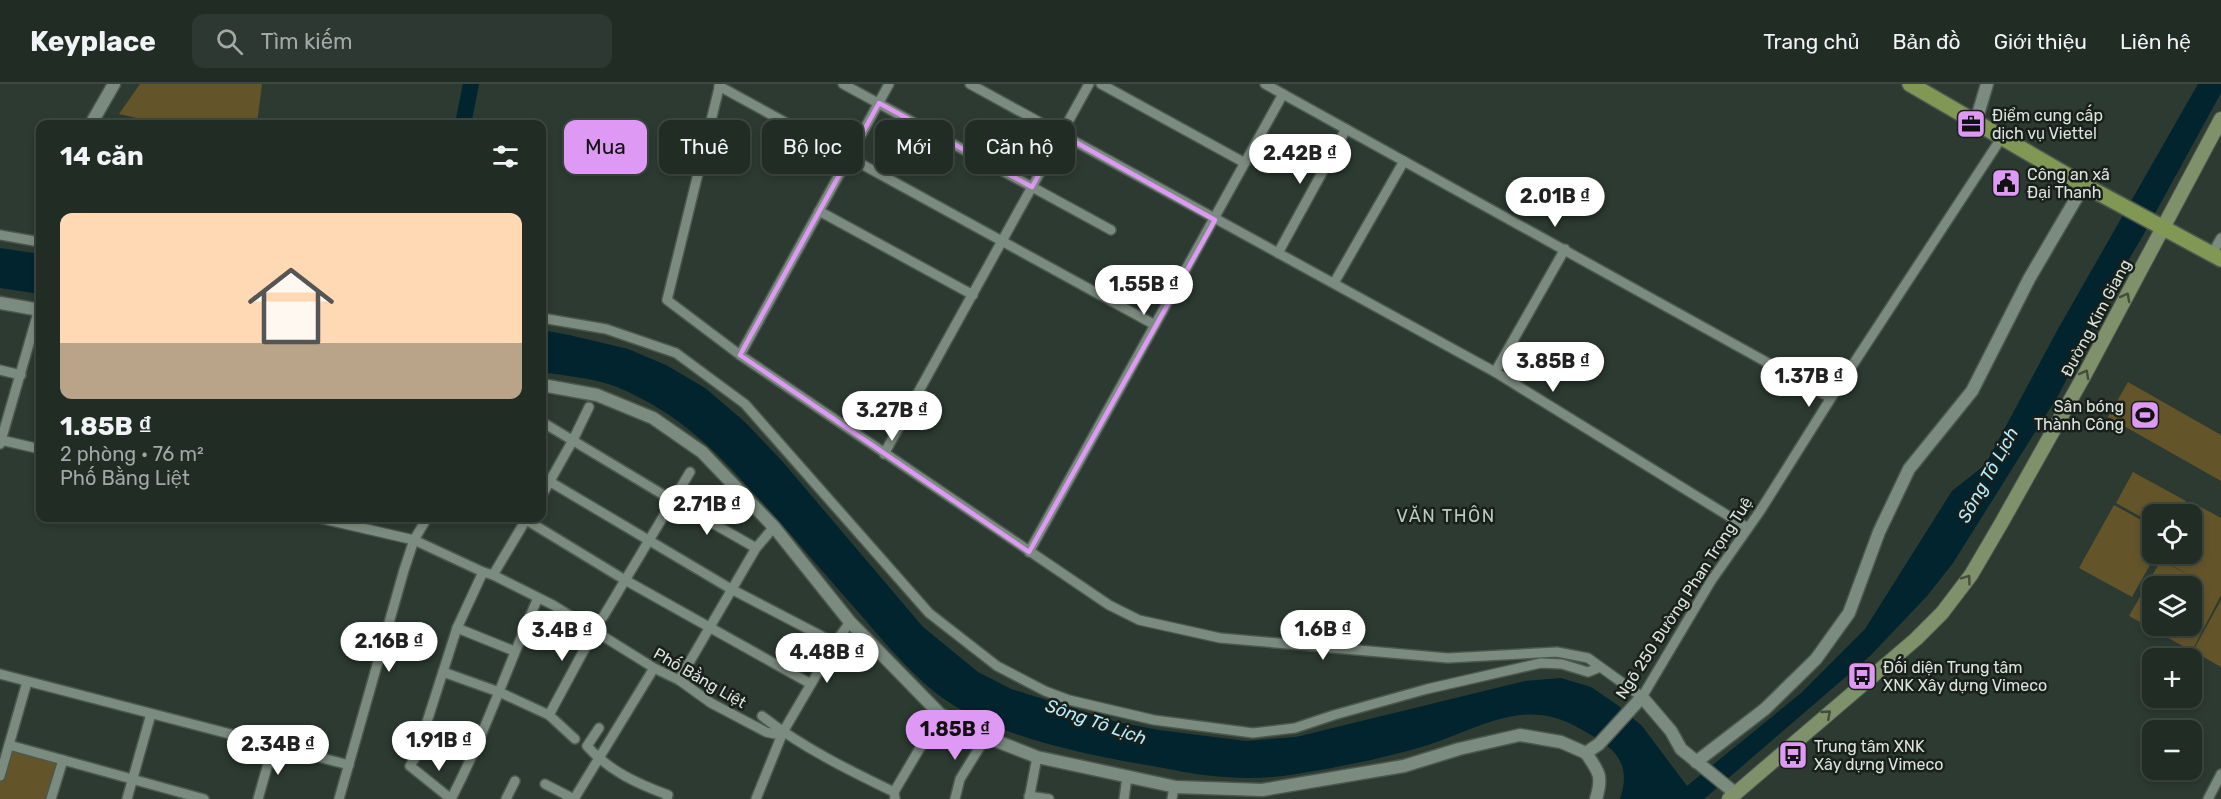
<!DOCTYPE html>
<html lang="vi">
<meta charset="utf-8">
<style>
body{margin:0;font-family:Rubik,sans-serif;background:#2d3832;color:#f1f3f6;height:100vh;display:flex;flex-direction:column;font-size:22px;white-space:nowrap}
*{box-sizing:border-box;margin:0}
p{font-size:20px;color:#a2a7a7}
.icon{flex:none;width:33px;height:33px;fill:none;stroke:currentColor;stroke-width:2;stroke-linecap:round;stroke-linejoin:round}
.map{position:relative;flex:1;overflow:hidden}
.side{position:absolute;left:36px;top:36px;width:510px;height:402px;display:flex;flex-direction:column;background:#212c25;border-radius:12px;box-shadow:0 3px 9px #0003,0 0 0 2px #3e4842}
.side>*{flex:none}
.banner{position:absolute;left:564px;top:36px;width:570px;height:54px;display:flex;gap:12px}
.fabs{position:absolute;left:2142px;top:420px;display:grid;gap:12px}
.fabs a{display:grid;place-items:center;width:60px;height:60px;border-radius:12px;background:#212c25;box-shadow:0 3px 9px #0003,0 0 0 2px #3e4842;font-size:30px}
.price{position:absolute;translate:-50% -51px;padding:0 14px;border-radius:21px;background:#fff;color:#222;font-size:20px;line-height:39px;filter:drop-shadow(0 2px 3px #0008)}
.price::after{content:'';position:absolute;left:50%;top:36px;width:18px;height:14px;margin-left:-9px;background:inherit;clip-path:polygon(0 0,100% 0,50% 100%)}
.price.current{background:#dd99f3;color:#111}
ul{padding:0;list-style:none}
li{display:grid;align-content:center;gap:12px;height:318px;padding:0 24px}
li span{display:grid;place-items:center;height:186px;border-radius:12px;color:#555}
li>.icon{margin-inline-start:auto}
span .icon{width:108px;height:108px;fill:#fffc;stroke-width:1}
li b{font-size:26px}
h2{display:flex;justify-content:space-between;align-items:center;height:72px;padding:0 24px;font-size:26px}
.pill{padding:0 21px;border-radius:12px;background:#212c25;box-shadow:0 3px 9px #0003,0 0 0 2px #3e4842;font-size:21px;line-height:54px}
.pill.current{background:#dd99f3;color:#111}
header{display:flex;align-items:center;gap:36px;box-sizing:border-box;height:84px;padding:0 30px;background:#212c25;border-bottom:2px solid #3e4842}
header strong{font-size:28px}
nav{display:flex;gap:33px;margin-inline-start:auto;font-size:21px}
.search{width:420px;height:54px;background:#2d3832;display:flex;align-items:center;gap:15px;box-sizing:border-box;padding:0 21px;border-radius:12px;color:#a2a7a7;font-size:22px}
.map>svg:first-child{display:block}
</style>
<header>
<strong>Keyplace</strong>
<div class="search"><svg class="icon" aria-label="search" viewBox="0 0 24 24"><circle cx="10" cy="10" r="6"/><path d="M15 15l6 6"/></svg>Tìm kiếm</div>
<nav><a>Trang chủ</a><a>Bản đồ</a><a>Giới thiệu</a><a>Liên hệ</a></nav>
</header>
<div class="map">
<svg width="2221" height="715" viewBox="0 0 2221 715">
<rect width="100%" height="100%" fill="#2c3a31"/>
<g fill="#63542a">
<path d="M140 0H262L257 40H163L119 30Z"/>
<path d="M2128 298 2221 351V397L2108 333Z"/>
<path d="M2133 388 2186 417 2178 430H2152V439L2116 419Z"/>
<path d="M2192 418 2221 434V511L2192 567 2161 550 2166 542H2192V502H2152V542H2164L2160 549 2129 532 2161 476 2192 493 2161 475 2164 470H2192V430H2186Z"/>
<path d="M2114 421 2152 442V470H2156L2132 513 2079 484Z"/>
<path d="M2221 516V583L2193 567Z"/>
<path d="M9 661 63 676 51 715H0V692Z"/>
</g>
<g fill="#01242e">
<path d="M2198 0H2221V9L2141 155 2099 225 2085 259 2059 310 1953 479 1927 512 1870 572 1704 715H1620C1629 688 1623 671 1598 655 1584 647 1569 637 1552 633 1511 622 1466 649 1428 661 1385 674 1340 683 1296 690 1256 697 1213 694 1174 686 1101 673 1008 658 947 617 917 597 884 558 860 530 830 496 801 462 771 428 722 374 686 332 617 303 594 294 567 292 542 288V246L569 251 628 265 666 281 705 304 745 338 782 377 923 543 978 588 1011 605 1117 638 1159 646 1246 657 1296 653 1525 597 1561 594 1591 603 1616 620 1642 642 1687 702 1801 609 1865 545 1952 407 1985 381 2058 245Z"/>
<path d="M0 164 40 170V210L0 204Z"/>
</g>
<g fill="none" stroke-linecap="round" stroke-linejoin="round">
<path stroke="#01242e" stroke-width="16" d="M463 40 471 0"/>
<g stroke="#4c584f" stroke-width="12">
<g id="minor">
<path d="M720 0 667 216 740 271 1109 521 1139 536 1220 554 1448 574 1557 568 1588 574 1642 613 1711 497 1760 427 1831 314 2002 53"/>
<path d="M843 0 1111 146"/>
<path d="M970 0 1495 288 1748 444"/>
<path d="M1101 0 1245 79"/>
<path d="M1265 0 1831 314"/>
<path d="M719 2 1155 241"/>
<path d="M819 127 973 211"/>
<path d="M0 151 40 158"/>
<path d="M1278 169 1346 45"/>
<path d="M2212 170 2221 154"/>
<path d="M1334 199 1404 77"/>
<path d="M542 234 606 245 676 269 745 320 929 529 997 582 1045 607 1069 616 1154 636 1253 649 1295 644 1334 631 1427 605 1541 579 1562 580 1588 588 1600 583"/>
<path d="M740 271 889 0"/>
<path d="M0 286 21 291"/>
<path d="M1495 288 1565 165"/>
<path d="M542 338 672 416 756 464"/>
<path d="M1 356 40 365"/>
<path d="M0 360 39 225"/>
<path d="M884 370 1089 0"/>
<path d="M542 393 731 505 835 559"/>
<path d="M542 411 573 356 589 323"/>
<path d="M319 434 414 456 483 488 493 491 553 521 654 584 679 596 711 619 766 648 775 650 783 648"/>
<path d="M523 434 625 496 811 600"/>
<path d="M1029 468 1283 10"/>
<path d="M493 491 527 434"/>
<path d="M603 533 690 388"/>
<path d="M457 544 514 567"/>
<path d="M443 588 499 608 549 631 575 655"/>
<path d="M0 590 349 681"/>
<path d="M679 596 756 464 774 443"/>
<path d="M549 631 590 555 600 551"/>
<path d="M762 632C802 663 848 686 894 708L895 715"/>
<path d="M599 644 587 662C609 687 638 700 668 711L667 715"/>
<path d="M9 661 204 715"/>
<path d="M0 692 27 598"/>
<path d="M545 700 574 715"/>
<path d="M894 708 940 630"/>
<path d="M1029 712 1049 715"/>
<path d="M51 715 63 676"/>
<path d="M127 715 151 630"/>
<path d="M258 715 273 662"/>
<path d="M339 715 404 486 414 456 427 434"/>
<path d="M451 715 410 682 416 672 457 544 483 488"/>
<path d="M451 715C485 650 508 581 538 514"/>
<path d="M506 715 515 697"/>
<path d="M574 715 654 584"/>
<path d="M756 715 783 648 835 559 850 538"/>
<path d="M955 715 960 695 986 653"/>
<path d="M1029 715 1037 673"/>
<path d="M1124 715 1127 693"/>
<path d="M1172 715 1174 703"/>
<path d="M2208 715 2221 690"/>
</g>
</g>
<g stroke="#4c584f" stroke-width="15">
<g id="tertiary">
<path d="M1976 37 1987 0"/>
<path d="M91 40 114 0"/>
<path d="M0 219 40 226"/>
<path d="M542 301 597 311 653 334 702 368 774 443 850 538 940 630 986 653 1037 673 1176 703 1262 706 1404 682 1459 665 1520 651 1561 658 1586 669"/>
<path d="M1586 669 1599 660 1642 613 1671 647 1681 665 1735 709"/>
<path d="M1586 669C1599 688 1603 692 1596 715"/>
<path d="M1696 678 1765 625 1816 575 1849 529 1879 448 1909 385 1972 307 2029 195 2084 101"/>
</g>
</g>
<g stroke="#4c584f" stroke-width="16">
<path id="secondary" d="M1729 715 1916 555 1942 529 1971 491 2002 438 2085 290 2221 35"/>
</g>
<g stroke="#4c584f" stroke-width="18">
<path id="primary" d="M1910 0 2084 101 2221 175"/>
</g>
<use href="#minor" stroke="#7c8b80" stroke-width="9"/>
<use href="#tertiary" stroke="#7c8b80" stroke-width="12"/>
<use href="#secondary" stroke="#7f916a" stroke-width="14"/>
<use href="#primary" stroke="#819855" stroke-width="15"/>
</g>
<defs><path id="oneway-chevron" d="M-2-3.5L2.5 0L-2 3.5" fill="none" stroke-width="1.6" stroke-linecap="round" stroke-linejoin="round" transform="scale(1.5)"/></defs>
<g stroke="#424d3b">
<use href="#oneway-chevron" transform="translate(2126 213) rotate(-62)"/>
<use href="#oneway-chevron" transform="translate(2085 290) rotate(-61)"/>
<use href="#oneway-chevron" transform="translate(1967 495) rotate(-54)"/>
<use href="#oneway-chevron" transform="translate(1827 630) rotate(-41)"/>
</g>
<path fill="none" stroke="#dd99f3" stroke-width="4.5" stroke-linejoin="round" d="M879 19 1032 103 1061 50 1215 136 1029 468 740 271Z"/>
<defs>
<g id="office-square" transform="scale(1.5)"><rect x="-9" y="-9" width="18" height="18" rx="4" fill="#dd99f3" stroke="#191f1b"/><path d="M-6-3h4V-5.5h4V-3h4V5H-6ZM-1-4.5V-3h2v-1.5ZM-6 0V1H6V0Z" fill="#111"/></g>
<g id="civic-square" transform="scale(1.5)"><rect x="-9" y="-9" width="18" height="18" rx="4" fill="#dd99f3" stroke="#191f1b"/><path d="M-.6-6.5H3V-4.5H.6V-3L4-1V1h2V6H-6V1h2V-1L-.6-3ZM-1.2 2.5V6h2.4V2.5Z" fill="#111"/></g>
<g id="stadium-square" transform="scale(1.5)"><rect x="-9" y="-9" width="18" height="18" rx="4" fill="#dd99f3" stroke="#191f1b"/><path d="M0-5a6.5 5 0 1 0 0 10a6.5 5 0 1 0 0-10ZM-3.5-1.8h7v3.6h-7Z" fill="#111"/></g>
<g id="bus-square" transform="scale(1.5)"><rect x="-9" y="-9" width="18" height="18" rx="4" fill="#dd99f3" stroke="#191f1b"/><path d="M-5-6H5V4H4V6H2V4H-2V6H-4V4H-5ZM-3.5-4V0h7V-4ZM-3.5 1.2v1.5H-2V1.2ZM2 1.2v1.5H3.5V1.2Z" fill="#111"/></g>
</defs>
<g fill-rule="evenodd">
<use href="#office-square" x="1971" y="40"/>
<use href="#civic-square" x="2006" y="99"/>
<use href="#stadium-square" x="2145" y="331"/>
<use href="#bus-square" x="1862" y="592"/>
<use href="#bus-square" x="1793" y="671"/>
</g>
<g text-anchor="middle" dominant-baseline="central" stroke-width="5" stroke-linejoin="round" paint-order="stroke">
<g font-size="16" fill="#dce4de" stroke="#191f1b" text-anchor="start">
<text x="1992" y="31">Điểm cung cấp<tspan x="1992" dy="18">dịch vụ Viettel</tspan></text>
<text x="2027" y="90">Công an xã<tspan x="2027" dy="18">Đại Thanh</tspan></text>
<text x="2124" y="322" text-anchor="end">Sân bóng<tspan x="2124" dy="18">Thành Công</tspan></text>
<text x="1883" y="583">Đối diện Trung tâm<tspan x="1883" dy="18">XNK Xây dựng Vimeco</tspan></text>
<text x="1814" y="662">Trung tâm XNK<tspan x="1814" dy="18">Xây dựng Vimeco</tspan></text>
</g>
<g font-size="16" fill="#dce4de" stroke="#191f1b">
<text transform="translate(2096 234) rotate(-62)">Đường Kim Giang</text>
<text transform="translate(1684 514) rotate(-57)">Ngõ 250 Đường Phan Trọng Tuệ</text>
<text transform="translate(700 594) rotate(30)">Phố Bằng Liệt</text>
</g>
<g font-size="18" font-style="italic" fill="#b4ebfd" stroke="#191f1b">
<text transform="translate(1988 391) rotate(-61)">Sông Tô Lịch</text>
<text transform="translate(1096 638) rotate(19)">Sông Tô Lịch</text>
</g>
<g font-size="18" letter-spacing="1.5" fill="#b8c9bd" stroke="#191f1b">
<text x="1446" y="432">VĂN THÔN</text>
</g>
</g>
</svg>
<div class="fabs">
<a><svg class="icon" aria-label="locate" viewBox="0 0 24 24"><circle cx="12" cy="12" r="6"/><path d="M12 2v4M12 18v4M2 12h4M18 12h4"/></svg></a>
<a><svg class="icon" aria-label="layers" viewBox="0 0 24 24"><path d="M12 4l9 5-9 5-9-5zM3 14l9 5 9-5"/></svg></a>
<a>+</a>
<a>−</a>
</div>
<b class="price" style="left:1300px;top:101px">2.42B ₫</b>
<b class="price" style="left:1555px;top:144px">2.01B ₫</b>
<b class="price" style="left:1144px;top:232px">1.55B ₫</b>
<b class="price" style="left:1553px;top:309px">3.85B ₫</b>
<b class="price" style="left:1809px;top:324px">1.37B ₫</b>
<b class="price" style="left:892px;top:358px">3.27B ₫</b>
<b class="price" style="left:707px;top:452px">2.71B ₫</b>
<b class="price" style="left:1323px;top:577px">1.6B ₫</b>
<b class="price" style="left:562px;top:578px">3.4B ₫</b>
<b class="price" style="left:389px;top:589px">2.16B ₫</b>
<b class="price" style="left:827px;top:600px">4.48B ₫</b>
<b class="price current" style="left:955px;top:677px">1.85B ₫</b>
<b class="price" style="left:439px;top:688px">1.91B ₫</b>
<b class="price" style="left:278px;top:692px">2.34B ₫</b>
<div class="banner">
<a class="pill current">Mua</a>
<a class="pill">Thuê</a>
<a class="pill">Bộ lọc</a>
<a class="pill">Mới</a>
<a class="pill">Căn hộ</a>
</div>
<section class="side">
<h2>14 căn<svg class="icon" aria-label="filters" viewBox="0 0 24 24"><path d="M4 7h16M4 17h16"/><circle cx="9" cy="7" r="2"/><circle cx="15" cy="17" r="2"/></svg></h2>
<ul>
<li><span style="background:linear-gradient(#ffd9b3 70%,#b9a48a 0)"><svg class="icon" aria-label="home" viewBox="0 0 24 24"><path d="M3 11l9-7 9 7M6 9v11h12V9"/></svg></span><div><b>1.85B ₫</b><p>2 phòng · 76 m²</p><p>Phố Bằng Liệt</p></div></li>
</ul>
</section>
</div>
